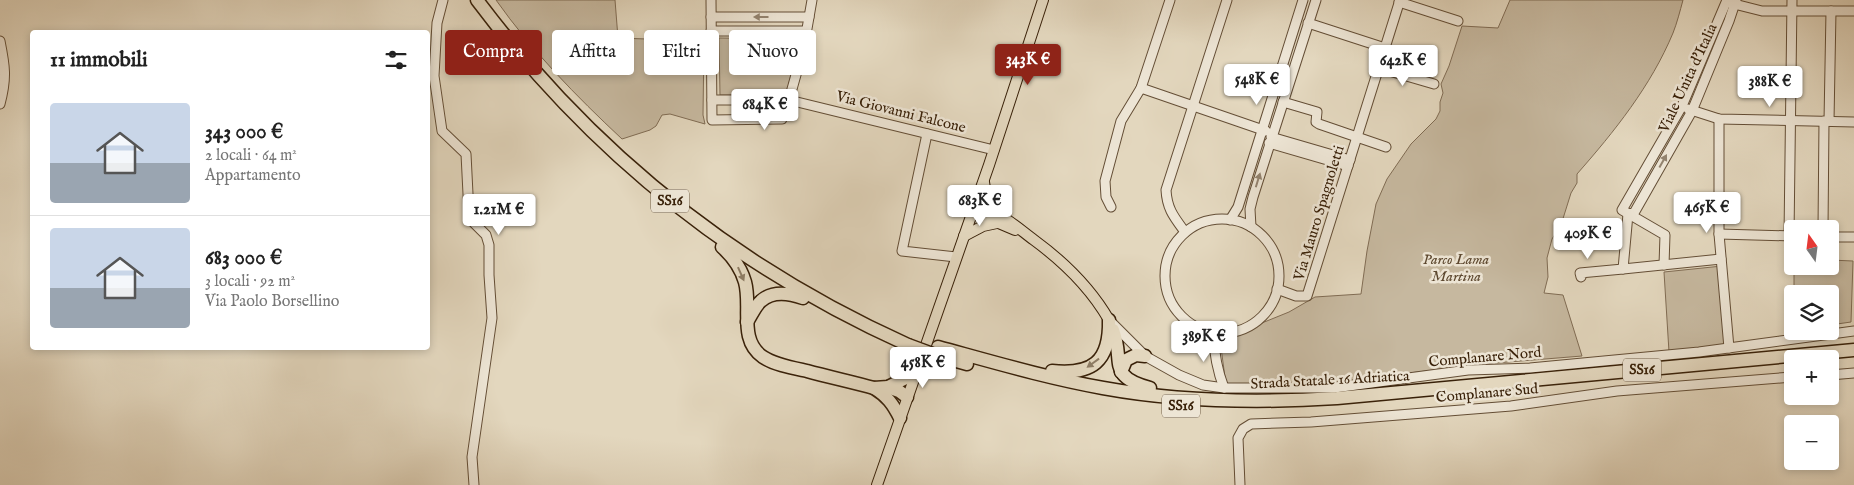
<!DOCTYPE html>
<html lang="it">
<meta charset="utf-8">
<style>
body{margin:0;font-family:"IM FELL English",serif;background:#f6f6f6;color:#222;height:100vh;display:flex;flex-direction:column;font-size:19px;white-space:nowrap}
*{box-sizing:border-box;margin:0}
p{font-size:16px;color:#767676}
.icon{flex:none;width:28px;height:28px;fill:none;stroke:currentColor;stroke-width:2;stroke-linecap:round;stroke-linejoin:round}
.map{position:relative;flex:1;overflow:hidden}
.panel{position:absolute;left:30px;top:30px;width:400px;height:320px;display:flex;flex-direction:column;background:#fff;border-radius:5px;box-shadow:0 2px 8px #0003}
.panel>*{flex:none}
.guide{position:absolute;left:445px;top:30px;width:475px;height:45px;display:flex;gap:10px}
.needle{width:32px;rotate:346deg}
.buttons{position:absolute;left:1784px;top:220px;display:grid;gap:10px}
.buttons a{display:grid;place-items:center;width:55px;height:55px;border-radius:5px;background:#fff;box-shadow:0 2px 8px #0003;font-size:25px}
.price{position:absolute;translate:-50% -42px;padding:0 11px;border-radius:5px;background:#fff;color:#222;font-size:16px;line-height:32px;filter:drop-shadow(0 1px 2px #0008)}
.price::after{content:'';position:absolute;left:50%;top:30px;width:15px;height:11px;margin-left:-8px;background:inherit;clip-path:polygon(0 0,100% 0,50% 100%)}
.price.current{background:#8f2418;color:#fff}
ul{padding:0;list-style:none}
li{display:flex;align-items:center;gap:15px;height:125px;padding:0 20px}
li+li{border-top:1px solid #e0e0e0}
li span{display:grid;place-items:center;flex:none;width:140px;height:100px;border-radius:5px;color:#555}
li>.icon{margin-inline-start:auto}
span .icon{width:60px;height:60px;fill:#fffc;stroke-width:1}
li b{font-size:21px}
h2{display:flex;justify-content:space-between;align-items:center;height:60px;padding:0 20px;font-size:21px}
.pill{padding:0 18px;border-radius:5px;background:#fff;box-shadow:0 2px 8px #0003;font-size:18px;line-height:45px}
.pill.current{background:#8f2418;color:#fff}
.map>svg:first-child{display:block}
</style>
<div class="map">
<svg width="1854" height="485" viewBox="0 0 1854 485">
<rect width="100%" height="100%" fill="#e3d7be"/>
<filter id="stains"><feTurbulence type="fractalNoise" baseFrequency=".004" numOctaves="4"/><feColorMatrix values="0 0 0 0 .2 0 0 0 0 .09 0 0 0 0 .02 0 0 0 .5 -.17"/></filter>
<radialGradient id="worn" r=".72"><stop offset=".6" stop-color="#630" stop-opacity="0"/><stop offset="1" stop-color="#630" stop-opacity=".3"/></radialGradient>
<g fill="#c6b89f" stroke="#806c54">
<path d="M496 0H615L618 38 704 41 703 115 705 124 670 114 662 115 656 126 650 130 622 139C576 96 532 51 496 0Z"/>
<path d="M1510 0H1683C1680 11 1677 23 1673 33 1651 86 1614 132 1577 174V183L1571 193 1561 225 1552 239 1547 258 1548 277 1544 293 1563 295 1582 356 1484 364 1334 382 1280 385H1226L1220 340 1289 312 1315 297 1361 294 1367 251 1376 204 1387 179 1411 144 1436 119 1440 111V102L1443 93 1441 84 1449 66 1462 26 1498 28Z"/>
<path d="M719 38 796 39 799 43 787 91 780 95H720Z"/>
<path d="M1830 260 1853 261 1851 322 1830 325V294H1794V266H1830Z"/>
<path d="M1722 266 1729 346 1669 352 1664 272Z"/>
</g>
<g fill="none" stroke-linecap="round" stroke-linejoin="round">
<g stroke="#644e36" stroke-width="11">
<g id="minor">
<path d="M443 0 437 23 434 76 442 131 466 154 469 214 473 222 486 235 489 245V275L492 318 472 457 474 485"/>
<path d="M711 0 712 120 782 119C796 81 806 40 812 0"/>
<path d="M1399 2 1458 21"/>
<path d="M1730 3 1762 11H1854"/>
<path d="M711 17H809"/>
<path d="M1308 23 1385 48"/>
<path d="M711 31H806"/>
<path d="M0 41C5 66 7 78 0 104"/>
<path d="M1379 68 1434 84"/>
<path d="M1141 88 1266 131"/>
<path d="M712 100H789L994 150"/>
<path d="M1283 102 1317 112 1316 122 1319 124 1386 147"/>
<path d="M1688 109 1719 119 1854 122"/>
<path d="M1719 119V234L1729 348"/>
<path d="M1829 121 1831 11"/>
<path d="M927 134 902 251 956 257"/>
<path d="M1271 137 1350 160"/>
<path d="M1269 143 1348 166"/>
<path d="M1111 207 1106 197 1105 181 1121 121 1141 88 1170 0"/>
<path d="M1628 214 1634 213 1692 111 1729 21 1736 0"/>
<path d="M1628 214 1623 269 1721 259"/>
<circle cx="1222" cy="276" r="57"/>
<path d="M1230 220 1238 207 1303 0"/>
<path d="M1251 227 1250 209 1253 197 1316 0"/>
<path d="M1823 229 1824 121"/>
<path d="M1185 232C1174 217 1167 209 1166 190L1227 0"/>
<path d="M1719 234 1792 236"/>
<path d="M1789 236 1792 0"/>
<path d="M1830 237H1854"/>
<path d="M1664 265 1665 235 1622 210 1682 106 1727 0"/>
<path d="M1581 277 1580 273 1623 269"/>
<path d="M1277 289 1296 296H1307L1400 0"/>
<path d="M1111 322 1145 356 1179 375 1203 385 1224 388H1334L1468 370 1530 368 1699 352 1854 331"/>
<path d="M1213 332C1214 352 1217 370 1224 388"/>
<path d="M1830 375 1854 373"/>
<path d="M1240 485 1238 438 1243 429 1251 424 1311 422 1511 406 1617 391 1792 377"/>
</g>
</g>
<g stroke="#392109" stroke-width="12">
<g id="major">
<path d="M984 182C985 196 991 203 999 214"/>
<path d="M974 209C999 209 1015 226 1034 240 1064 262 1090 287 1109 320"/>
<path d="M974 209 982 216 1015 230"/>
<path d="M964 236 983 226 997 223"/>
<path d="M877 485 989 165 1043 0"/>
</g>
</g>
<g stroke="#392109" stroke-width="15">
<g id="highway">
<path d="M477 0C592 153 734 267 908 345"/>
<path d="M722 247C732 256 741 268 745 282 752 307 738 340 763 357 775 365 793 368 807 371 829 377 852 382 874 388L888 387 916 373"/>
<path d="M747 322C751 316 755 306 761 301 773 290 789 293 803 298"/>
<path d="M1113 330C1125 362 1106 376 1150 388"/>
<path d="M938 347C993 362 1047 378 1103 388 1180 402 1260 403 1337 398L1854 350"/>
<path d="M935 355 967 364"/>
<path d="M1052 371C1092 375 1110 362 1109 320"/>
<path d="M1121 372 1126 360 1136 355 1145 356"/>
<path d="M888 387 899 391 907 397"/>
<path d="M874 388C887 396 893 404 900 418"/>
</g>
</g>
<use href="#minor" stroke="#ede5d5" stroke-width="9"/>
<use href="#major" stroke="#e3d7be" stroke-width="10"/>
<use href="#highway" stroke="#e3d7be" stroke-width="12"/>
<g stroke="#392109" stroke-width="15" stroke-linecap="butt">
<path id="highway-bridge" d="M908 345 935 355"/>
</g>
<use href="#highway-bridge" stroke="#e3d7be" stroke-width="12"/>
</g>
<defs><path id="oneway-solid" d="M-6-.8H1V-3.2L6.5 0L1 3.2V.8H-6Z" transform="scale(1.25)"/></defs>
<g fill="#93836f">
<use href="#oneway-solid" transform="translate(761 17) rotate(-180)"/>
<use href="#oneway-solid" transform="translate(1663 161) rotate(-61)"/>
<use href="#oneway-solid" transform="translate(1258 180) rotate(-73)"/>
</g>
<g fill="#8e7c64">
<use href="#oneway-solid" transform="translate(741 274) rotate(66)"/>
<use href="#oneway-solid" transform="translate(1093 363) rotate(144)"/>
</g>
<g text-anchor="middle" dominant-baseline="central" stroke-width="5" stroke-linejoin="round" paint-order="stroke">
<g fill="#ede5d5" stroke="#6f5c46" stroke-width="1">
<rect x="651" y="189.5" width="38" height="23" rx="4"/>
<rect x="1623" y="358.5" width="38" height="23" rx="4"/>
<rect x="1162" y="394.5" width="38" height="23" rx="4"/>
</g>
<g font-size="14" font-weight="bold" fill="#392109">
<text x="670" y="201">SS16</text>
<text x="1642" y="370">SS16</text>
<text x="1181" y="406">SS16</text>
</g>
<g font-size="15" fill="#392109" stroke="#ede5d5">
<text transform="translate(1688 78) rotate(-65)">Viale Unita d'Italia</text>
<text transform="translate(901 112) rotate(14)">Via Giovanni Falcone</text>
<text transform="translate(1319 213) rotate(-73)">Via Mauro Spagnoletti</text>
<text transform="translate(1485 357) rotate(-5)">Complanare Nord</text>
<text transform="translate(1330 380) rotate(-3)">Strada Statale 16 Adriatica</text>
<text transform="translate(1487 393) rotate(-5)">Complanare Sud</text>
</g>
<g font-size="15" font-style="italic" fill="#5c472e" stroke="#ede5d5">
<text x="1456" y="259">Parco Lama<tspan x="1456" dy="17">Martina</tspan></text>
</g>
</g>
<rect width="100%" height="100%" filter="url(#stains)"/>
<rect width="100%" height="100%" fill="url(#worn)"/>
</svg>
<div class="buttons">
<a><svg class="needle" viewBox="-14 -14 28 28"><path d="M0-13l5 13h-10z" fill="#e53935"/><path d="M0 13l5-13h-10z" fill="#767676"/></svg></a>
<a><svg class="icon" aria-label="layers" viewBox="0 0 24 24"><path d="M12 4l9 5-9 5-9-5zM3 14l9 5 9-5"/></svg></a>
<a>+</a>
<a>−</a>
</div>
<b class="price current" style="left:1028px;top:86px">343K €</b>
<b class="price" style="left:1403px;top:87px">642K €</b>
<b class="price" style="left:1257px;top:106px">548K €</b>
<b class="price" style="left:1770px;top:108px">388K €</b>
<b class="price" style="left:765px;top:131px">684K €</b>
<b class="price" style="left:980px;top:227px">683K €</b>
<b class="price" style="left:1707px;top:234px">465K €</b>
<b class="price" style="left:499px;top:236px">1.21M €</b>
<b class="price" style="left:1588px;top:260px">409K €</b>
<b class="price" style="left:1204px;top:363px">389K €</b>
<b class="price" style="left:923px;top:389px">458K €</b>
<div class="guide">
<a class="pill current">Compra</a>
<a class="pill">Affitta</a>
<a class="pill">Filtri</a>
<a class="pill">Nuovo</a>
</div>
<section class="panel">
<h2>11 immobili<svg class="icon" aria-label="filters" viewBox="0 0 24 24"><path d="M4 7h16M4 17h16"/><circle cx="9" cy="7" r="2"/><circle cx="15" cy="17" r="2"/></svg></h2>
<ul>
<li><span style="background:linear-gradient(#c9d6e8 60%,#9aa5b1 0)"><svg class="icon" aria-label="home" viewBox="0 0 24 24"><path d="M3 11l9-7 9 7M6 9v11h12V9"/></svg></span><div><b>343 000 €</b><p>2 locali · 64 m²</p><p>Appartamento</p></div></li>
<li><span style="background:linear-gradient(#c9d6e8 60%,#9aa5b1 0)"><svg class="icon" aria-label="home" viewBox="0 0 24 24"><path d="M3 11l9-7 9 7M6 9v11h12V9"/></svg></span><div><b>683 000 €</b><p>3 locali · 92 m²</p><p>Via Paolo Borsellino</p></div></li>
</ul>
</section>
</div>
